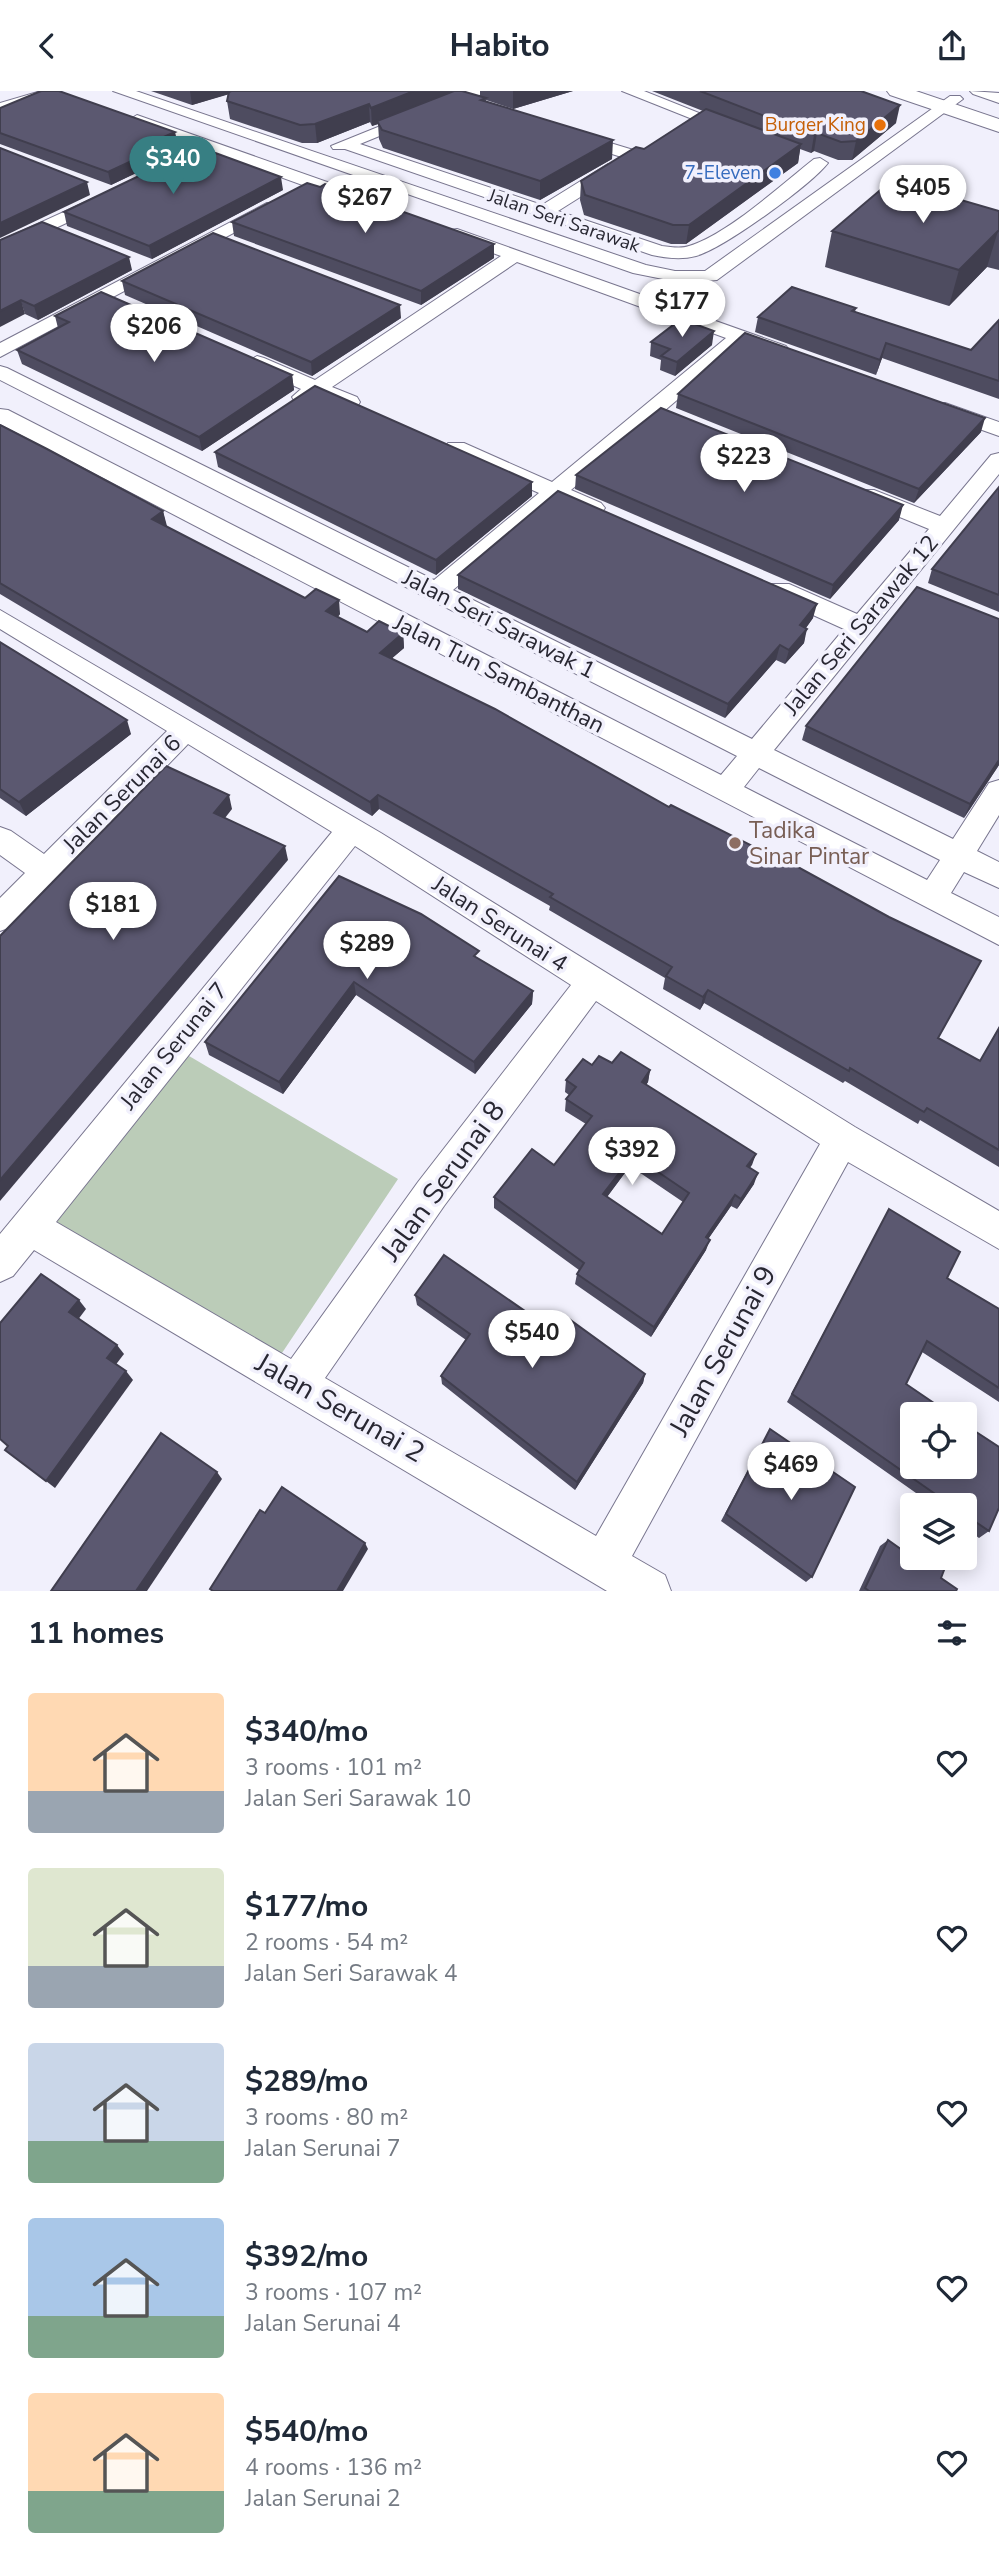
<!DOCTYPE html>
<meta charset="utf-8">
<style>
body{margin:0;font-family:"Nunito Sans",sans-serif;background:#f2f2f3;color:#1f2937;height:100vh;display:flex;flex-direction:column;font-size:26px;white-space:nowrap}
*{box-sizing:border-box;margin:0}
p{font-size:23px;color:#747a83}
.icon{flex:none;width:38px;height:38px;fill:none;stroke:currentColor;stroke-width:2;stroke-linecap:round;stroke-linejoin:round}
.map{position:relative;height:1500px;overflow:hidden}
.sheet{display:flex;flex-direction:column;background:#fff;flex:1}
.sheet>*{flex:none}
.controls{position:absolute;left:900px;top:1311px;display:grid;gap:14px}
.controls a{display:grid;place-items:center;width:77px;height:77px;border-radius:7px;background:#fff;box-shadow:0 4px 18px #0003;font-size:35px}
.price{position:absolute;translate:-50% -60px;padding:0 16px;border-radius:24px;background:#fff;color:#222;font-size:23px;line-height:46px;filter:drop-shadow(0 2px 4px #0008)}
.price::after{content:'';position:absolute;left:50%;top:42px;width:21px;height:16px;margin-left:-10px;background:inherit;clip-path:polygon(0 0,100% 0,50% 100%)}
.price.current{background:#377f83;color:#fff}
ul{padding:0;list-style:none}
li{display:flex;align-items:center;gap:21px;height:175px;padding:0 28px}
li span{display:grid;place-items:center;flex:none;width:196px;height:140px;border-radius:7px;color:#555}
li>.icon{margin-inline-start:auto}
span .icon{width:84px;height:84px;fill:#fffc;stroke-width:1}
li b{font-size:30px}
h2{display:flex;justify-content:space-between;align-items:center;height:84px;padding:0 28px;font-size:30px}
header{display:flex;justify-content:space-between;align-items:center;height:91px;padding:0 28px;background:#fff;font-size:32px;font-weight:700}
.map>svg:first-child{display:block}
</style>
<header><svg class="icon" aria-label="back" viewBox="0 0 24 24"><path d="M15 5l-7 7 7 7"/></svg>Habito<svg class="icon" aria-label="share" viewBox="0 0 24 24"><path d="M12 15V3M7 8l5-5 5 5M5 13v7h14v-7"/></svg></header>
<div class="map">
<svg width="999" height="1500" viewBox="0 0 999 1500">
<rect width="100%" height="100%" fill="#f1f0fc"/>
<path fill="#bbccb8" d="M184 962 398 1088 278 1268 45 1132Z"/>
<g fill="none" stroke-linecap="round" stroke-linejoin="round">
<g stroke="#79768f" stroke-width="2">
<g id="minor">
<path d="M41 0H53L55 3 0 22V12Z"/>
<path d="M113 0H136L646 174 675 180H705L950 5H960L963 8 717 189 683 192 633 182Z"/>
<path d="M467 0H489L360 53 542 114 608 73H620L622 77 620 81 558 120 662 155C671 156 681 158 689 155 727 144 782 93 814 68L820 67 828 72C811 94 723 158 696 165 681 169 667 167 652 164L345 58H333L331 55Z"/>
<path d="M622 0H644L739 38 737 41H725Z"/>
<path d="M970 0 999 2V12L973 3Z"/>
<path d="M137 24 367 105 370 109 361 114 355 113 131 32 129 29Z"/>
<path d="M574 41 640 61 642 65 634 70 568 49V43Z"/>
<path d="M101 104 107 105 110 109 107 113 0 163V150Z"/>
<path d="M267 112 273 113 276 117 273 121 0 266V252Z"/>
<path d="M457 138 786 255 789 259 779 265 743 253 571 399 601 412 605 417 601 422H585L558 410 453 499 752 648 844 538 771 505 768 499 771 493H789L857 523 929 438 858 409 854 404 858 399H874L940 425 991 364 999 362V383L774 659 953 748 989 692 999 689V724L977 760 999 771V797L964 781 951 802 999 826V854L0 333V318L8 319 721 684 737 665 0 289V275L7 277 434 489 539 402 448 362 445 357 448 352H464L552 391 726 247 517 171 332 296 357 306 360 311 357 316H341L318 305 303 312 295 311 292 306 301 298 250 275 247 271 257 265 264 267 315 289 501 165 451 147 448 143 451 139ZM759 677 940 769 927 789 744 696Z"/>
<path d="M945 312 999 331V345L937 323 934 318 937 313Z"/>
<path d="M0 519 381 742 855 1036 999 1120V1158L848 1071 632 1465 665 1484 671 1500H607L34 1159 13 1185 0 1191V1143L332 741 188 653 11 836 0 840V807L25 782 0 764V736L11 740 44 763 167 640 0 538ZM355 755 571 894 418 1091 291 1268 56 1131ZM596 910 820 1053 596 1445 325 1287 444 1115Z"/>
</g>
</g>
<g stroke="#79768f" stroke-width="2">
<path id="major" d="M887 0H916L999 28V41L890 4Z"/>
</g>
<use href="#minor" fill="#fff" fill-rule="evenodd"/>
<use href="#major" fill="#fff" fill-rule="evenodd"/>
</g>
<g fill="#4e4c60" fill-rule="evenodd">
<path d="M151 0H462L480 6V0H573L513 18 486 9V10L612 68 540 109 383 57 379 48 378 33 372 35 370 31 317 52H302L230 28 227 10 228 3 192 14Z"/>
<path d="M652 0H861L896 32 852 69H838L814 60 811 62 800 58 798 72 686 153H671L584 124 580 109 581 90 644 58 703 20Z"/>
<path d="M0 17 176 48 180 61 111 94 0 53Z"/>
<path d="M283 99 152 168 67 135 64 121Z"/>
<path d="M999 120V179L987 176 949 215 825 176 832 140Z"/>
<path d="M232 131 494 153V167L421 214 234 145Z"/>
<path d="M0 149 132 179 38 229 25 223Z"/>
<path d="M122 190 401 227 312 285 125 204Z"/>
<path d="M856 217 855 221 971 259 999 229V308L882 267 876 284 755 241 758 226Z"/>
<path d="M55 225 292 284 294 299 202 360 22 273 17 259 58 237Z"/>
<path d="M651 251 712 254 675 285 660 279 661 269 650 265Z"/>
<path d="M678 303 981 341 914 412 676 317Z"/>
<path d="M0 334 163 420 166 435 305 507 340 523 338 526 367 541 403 542 404 557 392 567 939 947 980 970 999 936V1076L920 1029 918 1033 845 990 843 992 704 912 700 919 663 898 665 887 549 819 550 815 379 718 372 725 0 503Z"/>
<path d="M215 361 532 405 436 484 218 376Z"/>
<path d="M576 384 899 429 830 508 575 398Z"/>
<path d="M999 396V521L928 492 932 478Z"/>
<path d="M458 484 813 527 806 537 804 552 785 573 776 569 725 627 458 498Z"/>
<path d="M999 528V674L964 727 802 649 806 635Z"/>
<path d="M0 551 131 643 26 725 0 707Z"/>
<path d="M339 785 533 900 532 913 475 983 356 904 283 1003 209 964 205 951Z"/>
<path d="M612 972 650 979 648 991 646 994 756 1063 750 1076 754 1093 737 1118 731 1115 708 1148 706 1159 651 1246 575 1193 577 1183 579 1179 494 1117V1106L554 1074 586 1033 565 1020 566 1008 569 1004 565 1001 566 989 592 974ZM630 1075 683 1111 662 1143 607 1106Z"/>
<path d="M889 1118 947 1187 999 1218V1311L922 1261 906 1293 989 1440 979 1447 964 1436V1414H933L787 1311Z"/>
<path d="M415 1204 551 1238 645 1283 643 1292 575 1399 442 1293 441 1285 466 1249 417 1214Z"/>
<path d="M770 1338 812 1486 806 1491 721 1430Z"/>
<path d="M912 1441V1466L941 1487 956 1500H859L880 1455 888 1449 901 1458 907 1444Z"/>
</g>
<g fill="#403e4e">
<path d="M190 0H240L192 14Z"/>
<path d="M414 0H459L377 30 378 33 372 35 371 17Z"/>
<path d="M513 0H573L513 18Z"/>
<path d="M369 13 370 31 317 52 315 33Z"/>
<path d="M900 14 896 32 852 69 856 50Z"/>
<path d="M175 41 180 61 111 94 108 81 166 45Z"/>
<path d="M817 42 814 60 811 62 814 44Z"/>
<path d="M613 49 612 68 540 109V90Z"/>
<path d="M801 53 798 72 686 153 689 134Z"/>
<path d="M281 86 283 99 152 168 149 155Z"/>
<path d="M87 91 90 104 0 147V132Z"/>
<path d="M998 140 987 176 949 215 959 179Z"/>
<path d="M494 153V167L421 214V200Z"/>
<path d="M129 166 132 179 38 229 34 215Z"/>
<path d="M21 209 25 223 0 236V220Z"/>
<path d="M400 214 401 227 312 285 311 271Z"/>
<path d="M714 240 712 254 675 285 677 271Z"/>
<path d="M886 252 882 267 876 284 880 269Z"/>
<path d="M292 284 294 299 202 360 199 346Z"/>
<path d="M985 327 981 341 914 412 919 398Z"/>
<path d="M532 391V405L436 484V469Z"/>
<path d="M903 414 899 429 830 508 833 494Z"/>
<path d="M163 420 167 435 156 442 152 428Z"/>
<path d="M339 509 340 523 328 534 326 520Z"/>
<path d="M817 513 813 527 797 549 800 534Z"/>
<path d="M807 538 804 552 785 573 789 559Z"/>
<path d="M403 542 404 557 382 576 380 562Z"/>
<path d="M780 554 776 569 725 627 728 613Z"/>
<path d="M127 629 131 643 26 725 19 711Z"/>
<path d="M999 669V674L964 727 970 713Z"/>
<path d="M229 704 232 718 218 736 214 722Z"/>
<path d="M378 704 379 718 372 725 370 711Z"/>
<path d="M285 755 288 769 0 1110V1089Z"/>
<path d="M354 891 356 904 283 1003 279 991Z"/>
<path d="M708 899 704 912 700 919 703 906Z"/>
<path d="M533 900 532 913 475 983 474 971Z"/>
<path d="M650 979 648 991 640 1003 642 991Z"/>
<path d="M756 1063 752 1074 743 1086 747 1075Z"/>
<path d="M633 1064 630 1075 601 1114 603 1103Z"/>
<path d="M758 1082 754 1093 737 1118 741 1108Z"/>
<path d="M735 1104 731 1115 702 1157 706 1146Z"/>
<path d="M710 1149 706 1159 651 1246 654 1236Z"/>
<path d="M79 1209 86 1218 77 1230 69 1221Z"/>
<path d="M117 1254 124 1263 114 1276 107 1267Z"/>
<path d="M126 1280 133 1289 55 1397 46 1390Z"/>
<path d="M645 1283 643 1292 575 1399 577 1391Z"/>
<path d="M217 1381 222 1388 147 1500H136Z"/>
<path d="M365 1452 368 1458 343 1500H337Z"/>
</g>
<g fill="#5b5870" stroke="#403e4e" stroke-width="2" fill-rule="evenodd">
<path d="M41 0H59L175 41 166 45 177 49 108 81 0 42V17Z"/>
<path d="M231 0H414L371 17 369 13 315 33 300 34 227 10 229 1Z"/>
<path d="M454 0H462L486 7 481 9 613 49 540 90 382 39 377 30Z"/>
<path d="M700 0H861L900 14 856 50 841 51 817 42 814 44Z"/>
<path d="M706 18 801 53 689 134H673L585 104 581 90 636 56 644 58Z"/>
<path d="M199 56 281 86 149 155 64 121Z"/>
<path d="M0 57 87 91 0 132Z"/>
<path d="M892 89 999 120V140H998L959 179 832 140Z"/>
<path d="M307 92 320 96 325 93 494 153 421 200 232 131Z"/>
<path d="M42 131 129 166 34 215 21 209 0 220V149Z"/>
<path d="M213 142 400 214 311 271 122 190Z"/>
<path d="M792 196 856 217 852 220 971 259 999 229V290L886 252 880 269 758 226Z"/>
<path d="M101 201 292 284 199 346 17 259 69 231 55 225Z"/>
<path d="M681 228 714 240 677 271 661 265 670 258 651 251Z"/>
<path d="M745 242 985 327 919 398 678 303Z"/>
<path d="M315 295 532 391 436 469 215 361Z"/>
<path d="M661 317 903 414 833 494 576 384Z"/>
<path d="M0 334 47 358 163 420 152 428 305 507 316 498 339 509 326 520 367 541 379 530 403 542 380 562 495 618 669 716 671 714 774 766 776 764 889 826 981 870 938 947 980 970 999 937V1059L927 1017 924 1021 850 977 849 980 708 899 703 906 666 885 672 876 550 806 553 803 378 704 370 711 0 492Z"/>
<path d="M999 396V504L932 478Z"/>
<path d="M558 400 817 513 800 534 807 538 789 559 780 554 728 613 458 484Z"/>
<path d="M917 496 999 528V669L970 713 806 635Z"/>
<path d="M0 551 127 629 19 711 0 698Z"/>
<path d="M166 675 229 704 214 722 285 755 0 1089V845Z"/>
<path d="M339 785 421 823 479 860 474 865 533 900 474 971 354 891 279 991 205 951Z"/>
<path d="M621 961 650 979 642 991 756 1063 747 1075 758 1082 741 1108 735 1104 706 1146 710 1149 654 1236 577 1183 584 1172 494 1106 532 1058 554 1074 592 1025 566 1008 576 996 566 989 583 968 592 974 599 965 612 972ZM633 1064 689 1102 662 1143 603 1103Z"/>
<path d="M889 1118 960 1161 947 1187 999 1218V1297L927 1250 906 1293 950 1323H912V1376H964V1333L999 1356V1417L989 1440 964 1423V1414H951L792 1303Z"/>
<path d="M444 1164 551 1238 562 1223 645 1283 577 1391 441 1285 470 1243 415 1204Z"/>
<path d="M41 1183 79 1209 69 1221 117 1254 107 1267 126 1280 46 1390 5 1359 8 1355 0 1348V1232Z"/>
<path d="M770 1338 855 1396 812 1486 726 1423Z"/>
<path d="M161 1342 217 1381 136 1500H51Z"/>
<path d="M282 1396 365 1452 337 1500H213L210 1498 260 1419 265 1422Z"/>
<path d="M912 1447V1466H949L941 1487 957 1498 956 1500H869L865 1497 888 1449 905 1461Z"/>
</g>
<circle fill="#e8710a" stroke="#f1f0fc" stroke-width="2.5" cx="880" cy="34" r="7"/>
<circle fill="#3f7fe0" stroke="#f1f0fc" stroke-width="2.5" cx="775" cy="82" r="7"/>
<circle fill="#8d6e63" stroke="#f1f0fc" stroke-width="2.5" cx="735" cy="752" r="7"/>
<g text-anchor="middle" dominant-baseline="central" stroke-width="7" stroke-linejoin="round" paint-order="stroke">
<g font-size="19" fill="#c56008" stroke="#f1f0fc" text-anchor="end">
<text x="866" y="34">Burger King</text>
</g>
<g font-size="19" fill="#366cbe" stroke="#f1f0fc" text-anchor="end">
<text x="761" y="82">7-Eleven</text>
</g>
<g font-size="19" fill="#282732" stroke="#f1f0fc">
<text transform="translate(564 130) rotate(19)">Jalan Seri Sarawak</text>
</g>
<g font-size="23" fill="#282732" stroke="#f1f0fc">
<text transform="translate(499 533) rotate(27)">Jalan Seri Sarawak 1</text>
<text transform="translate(861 534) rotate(-50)">Jalan Seri Sarawak 12</text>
<text transform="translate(499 583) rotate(27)">Jalan Tun Sambanthan</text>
<text transform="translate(122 703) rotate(-45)">Jalan Serunai 6</text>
<text transform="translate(500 833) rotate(33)">Jalan Serunai 4</text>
<text transform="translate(174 955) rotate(-51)">Jalan Serunai 7</text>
</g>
<g font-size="23" fill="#785e54" stroke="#f1f0fc" text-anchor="start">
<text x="749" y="739">Tadika<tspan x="749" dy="26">Sinar Pintar</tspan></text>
</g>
<g font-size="28" fill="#282732" stroke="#f1f0fc">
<text transform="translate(443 1090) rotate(-54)">Jalan Serunai 8</text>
<text transform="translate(723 1260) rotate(-61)">Jalan Serunai 9</text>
<text transform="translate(340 1317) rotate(30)">Jalan Serunai 2</text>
</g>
</g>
</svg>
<div class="controls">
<a><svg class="icon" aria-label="locate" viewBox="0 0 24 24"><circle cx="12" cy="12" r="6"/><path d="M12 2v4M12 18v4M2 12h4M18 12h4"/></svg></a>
<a><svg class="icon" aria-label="layers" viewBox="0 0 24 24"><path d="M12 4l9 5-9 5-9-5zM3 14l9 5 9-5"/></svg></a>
</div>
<b class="price current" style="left:173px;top:105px">$340</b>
<b class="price" style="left:923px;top:134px">$405</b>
<b class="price" style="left:365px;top:144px">$267</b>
<b class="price" style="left:682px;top:248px">$177</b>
<b class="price" style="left:154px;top:273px">$206</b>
<b class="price" style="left:744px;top:403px">$223</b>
<b class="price" style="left:113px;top:851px">$181</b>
<b class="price" style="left:367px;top:890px">$289</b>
<b class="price" style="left:632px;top:1096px">$392</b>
<b class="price" style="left:532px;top:1279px">$540</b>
<b class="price" style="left:791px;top:1411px">$469</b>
</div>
<section class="sheet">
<h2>11 homes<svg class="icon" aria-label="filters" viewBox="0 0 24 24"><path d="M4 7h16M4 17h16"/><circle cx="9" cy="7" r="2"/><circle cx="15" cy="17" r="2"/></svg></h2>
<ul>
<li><span style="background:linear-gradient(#ffd9b3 70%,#9aa5b1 0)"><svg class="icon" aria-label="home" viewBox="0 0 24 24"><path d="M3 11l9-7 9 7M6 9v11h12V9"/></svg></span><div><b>$340/mo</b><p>3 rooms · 101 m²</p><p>Jalan Seri Sarawak 10</p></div><svg class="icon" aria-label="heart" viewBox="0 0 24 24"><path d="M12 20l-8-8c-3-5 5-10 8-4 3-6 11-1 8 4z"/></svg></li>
<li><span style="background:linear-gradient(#dfe7d0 70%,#9aa5b1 0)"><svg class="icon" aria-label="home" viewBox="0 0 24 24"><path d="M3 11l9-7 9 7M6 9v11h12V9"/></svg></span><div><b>$177/mo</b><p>2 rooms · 54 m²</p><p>Jalan Seri Sarawak 4</p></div><svg class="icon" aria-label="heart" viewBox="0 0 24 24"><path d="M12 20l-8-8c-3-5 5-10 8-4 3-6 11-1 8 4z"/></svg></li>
<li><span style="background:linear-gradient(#c9d6e8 70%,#7fa58c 0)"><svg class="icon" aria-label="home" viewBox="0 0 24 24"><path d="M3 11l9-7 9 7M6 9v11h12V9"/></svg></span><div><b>$289/mo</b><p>3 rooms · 80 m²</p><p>Jalan Serunai 7</p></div><svg class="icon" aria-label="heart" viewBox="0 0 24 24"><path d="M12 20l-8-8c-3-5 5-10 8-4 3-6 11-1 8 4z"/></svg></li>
<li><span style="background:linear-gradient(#a9c7e8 70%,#7fa58c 0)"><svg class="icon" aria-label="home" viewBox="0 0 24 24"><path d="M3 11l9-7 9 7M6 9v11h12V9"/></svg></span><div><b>$392/mo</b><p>3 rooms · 107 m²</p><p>Jalan Serunai 4</p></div><svg class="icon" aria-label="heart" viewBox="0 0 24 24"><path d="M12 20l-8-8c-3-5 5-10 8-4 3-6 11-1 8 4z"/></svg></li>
<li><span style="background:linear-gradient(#ffd9b3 70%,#7fa58c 0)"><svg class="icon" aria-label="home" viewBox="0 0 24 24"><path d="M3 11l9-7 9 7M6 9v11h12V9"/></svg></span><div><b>$540/mo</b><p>4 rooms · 136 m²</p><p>Jalan Serunai 2</p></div><svg class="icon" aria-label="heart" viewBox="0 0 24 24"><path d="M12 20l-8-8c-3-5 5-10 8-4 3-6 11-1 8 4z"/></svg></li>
</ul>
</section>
